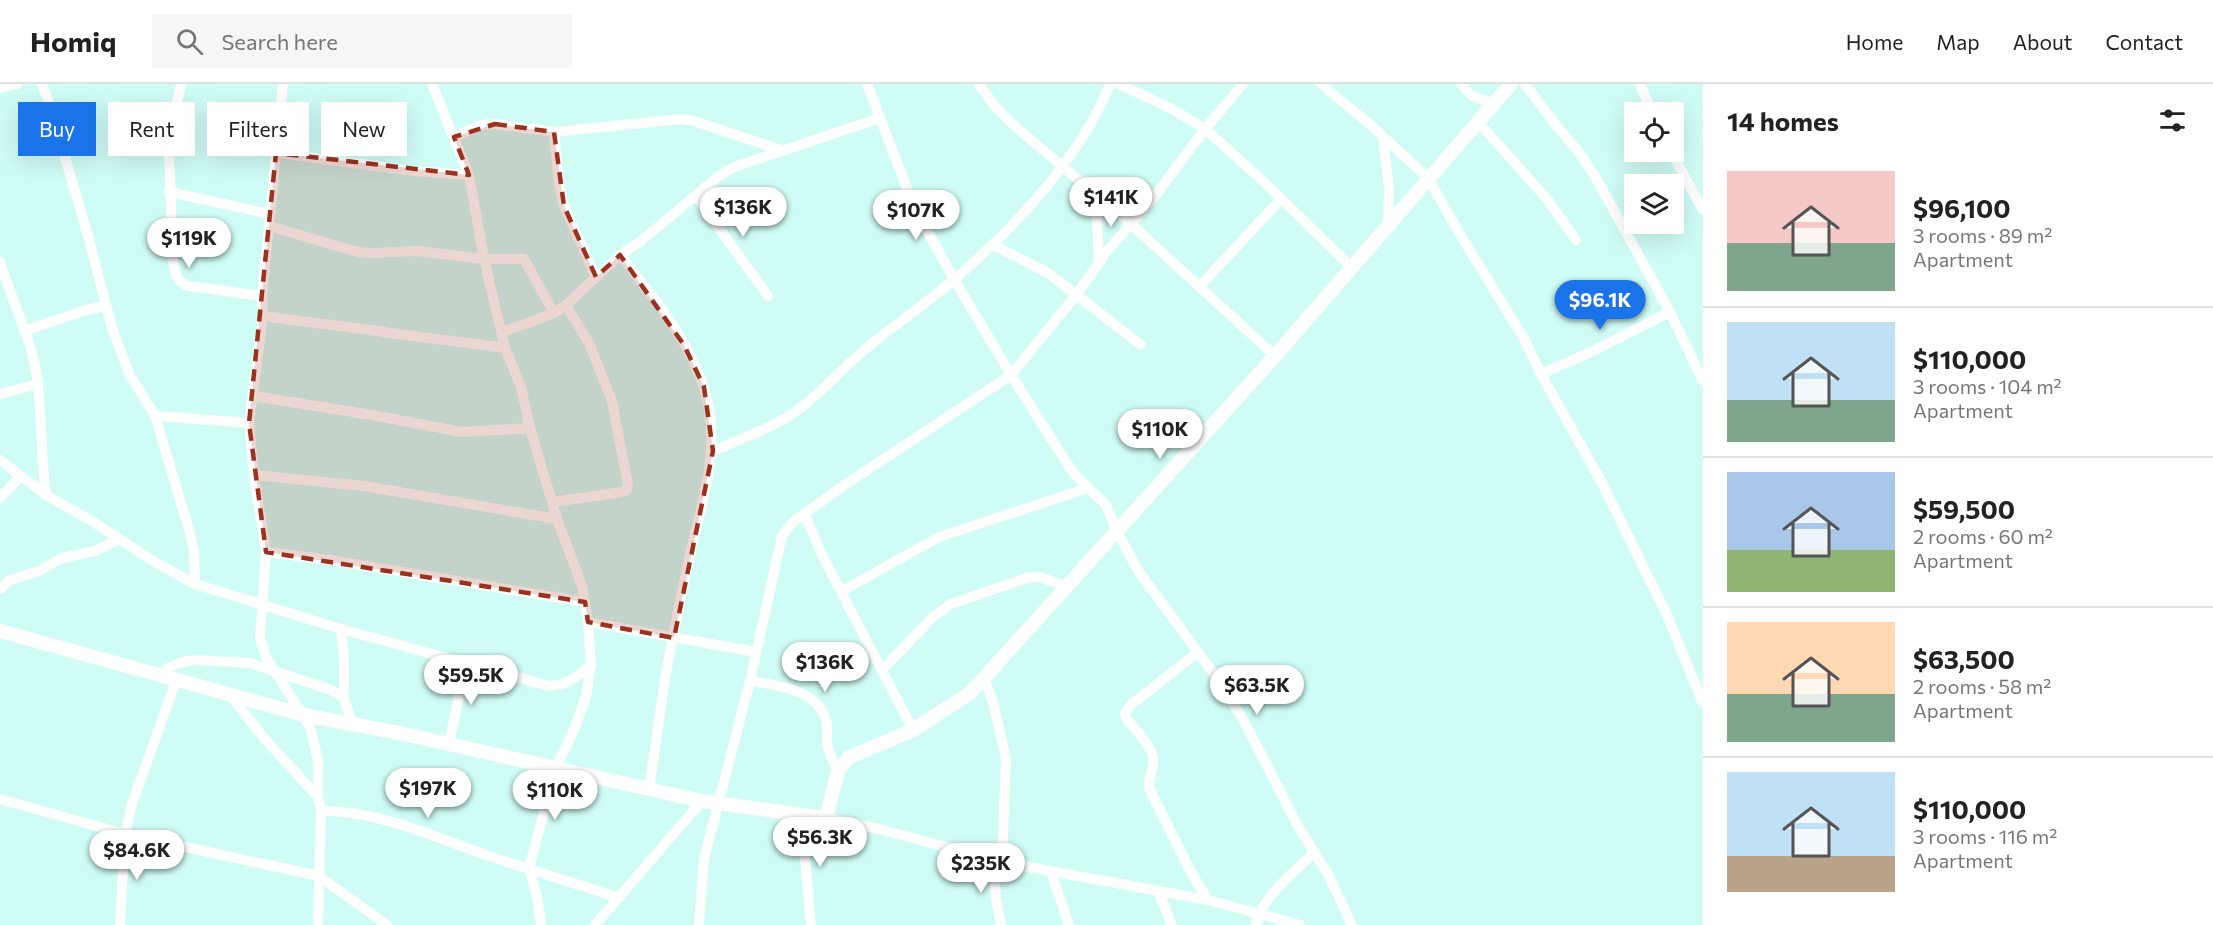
<!DOCTYPE html>
<meta charset="utf-8">
<style>
body{margin:0;font-family:Commissioner,sans-serif;background:#f6f6f6;color:#222;height:100vh;display:flex;flex-direction:column;font-size:22px;white-space:nowrap}
*{box-sizing:border-box;margin:0}
p{font-size:20px;color:#767676}
.icon{flex:none;width:33px;height:33px;fill:none;stroke:currentColor;stroke-width:2;stroke-linecap:round;stroke-linejoin:round}
.map{position:relative;flex:1;overflow:hidden}
.details{display:flex;flex-direction:column;background:#fff;width:510px}
.details>*{flex:none}
.top-card{position:absolute;left:18px;top:18px;width:570px;height:54px;display:flex;gap:12px}
.buttons{position:absolute;left:1624px;top:18px;display:grid;gap:12px}
.buttons a{display:grid;place-items:center;width:60px;height:60px;border-radius:0px;background:#fff;box-shadow:0 6px 24px #0002;font-size:30px}
.price{position:absolute;translate:-50% -51px;padding:0 14px;border-radius:21px;background:#fff;color:#222;font-size:20px;line-height:39px;filter:drop-shadow(0 2px 3px #0008)}
.price::after{content:'';position:absolute;left:50%;top:36px;width:18px;height:14px;margin-left:-9px;background:inherit;clip-path:polygon(0 0,100% 0,50% 100%)}
.price.current{background:#1a73e8;color:#fff}
ul{padding:0;list-style:none}
li{display:flex;align-items:center;gap:18px;height:150px;padding:0 24px}
li+li{border-top:2px solid #e0e0e0}
li span{display:grid;place-items:center;flex:none;width:168px;height:120px;border-radius:0px;color:#555}
li>.icon{margin-inline-start:auto}
span .icon{width:72px;height:72px;fill:#fffc;stroke-width:1}
li b{font-size:26px}
h2{display:flex;justify-content:space-between;align-items:center;height:72px;padding:0 24px;font-size:26px}
.chip{padding:0 21px;border-radius:0px;background:#fff;box-shadow:0 6px 24px #0002;font-size:21px;line-height:54px}
.chip.current{background:#1a73e8;color:#fff}
header{display:flex;align-items:center;gap:36px;box-sizing:border-box;height:84px;padding:0 30px;background:#fff;border-bottom:2px solid #e0e0e0}
header strong{font-size:28px}
nav{display:flex;gap:33px;margin-inline-start:auto;font-size:21px}
.search{width:420px;height:54px;background:#f6f6f6;display:flex;align-items:center;gap:15px;box-sizing:border-box;padding:0 21px;border-radius:0px;color:#767676;font-size:22px}
main{display:flex;flex:1;min-height:0}
.map>svg:first-child{display:block}
</style>
<header>
<strong>Homiq</strong>
<div class="search"><svg class="icon" aria-label="search" viewBox="0 0 24 24"><circle cx="10" cy="10" r="6"/><path d="M15 15l6 6"/></svg>Search here</div>
<nav><a>Home</a><a>Map</a><a>About</a><a>Contact</a></nav>
</header>
<main>
<div class="map">
<svg width="1703" height="841" viewBox="0 0 1703 841">
<rect width="100%" height="100%" fill="#cffcf5"/>
<g fill="none" stroke-linecap="round" stroke-linejoin="round">
<g stroke="#fff" stroke-width="10">
<path d="M42 0 49 19 87 148 112 244 129 289 155 332 190 449 194 467 195 500"/>
<path d="M181 0 172 42 169 68 173 178C176 190 176 197 188 202L262 212"/>
<path d="M283 0 262 212 263 232 249 339 254 391 266 468 260 554 266 573 310 643 318 677V713L321 727 318 841"/>
<path d="M432 0 469 91 484 175 505 264 521 303 530 344 557 435 582 502 588 538 591 581 586 612 575 644 556 683 529 784 537 813 541 841"/>
<path d="M867 0 915 125 954 195 1011 291 1066 378 1076 392 1106 421 1117 448 1139 488 1220 598 1245 639 1298 742 1329 792 1352 841"/>
<path d="M979 0 996 24 1017 44 1131 140 1275 272"/>
<path d="M1119 0 1170 24 1205 45 1263 97 1351 183"/>
<path d="M1321 0 1366 37 1428 94 1458 147 1523 253 1541 290 1601 397 1667 531 1703 619"/>
<path d="M1461 0 1471 11 1494 20"/>
<path d="M1525 0 1555 40 1578 67 1596 94 1670 228 1703 297"/>
<path d="M1640 0 1652 28"/>
<path d="M0 4 17 0"/>
<path d="M1478 38 1547 115 1576 156"/>
<path d="M554 48 559 100 564 122 596 193"/>
<path d="M454 53 481 41 495 40 554 48 681 35 694 37 781 66"/>
<path d="M1383 53 1389 104 1388 140"/>
<path d="M1671 68 1703 126"/>
<path d="M276 69 414 87 469 91"/>
<path d="M169 108 270 130"/>
<path d="M696 112 768 212"/>
<path d="M1096 112 1099 178"/>
<path d="M269 142 358 168 372 169 416 167 484 175H524L554 229"/>
<path d="M993 161 1048 189 1141 261"/>
<path d="M620 171C650 208 688 255 703 301 722 357 705 407 692 462 684 499 676 536 669 573 661 616 656 661 649 704"/>
<path d="M0 178C12 218 34 259 38 301 42 338 41 374 46 411"/>
<path d="M1199 203 1281 115"/>
<path d="M263 232 505 264"/>
<path d="M24 247 86 226 106 222"/>
<path d="M503 248 554 229 566 221 620 171 641 157 719 92 734 83 880 34"/>
<path d="M1541 290 1593 267 1670 228"/>
<path d="M0 310 38 300"/>
<path d="M253 312 372 331 462 348 530 344"/>
<path d="M155 332 249 339"/>
<path d="M713 367C737 356 775 343 795 328 819 311 840 287 863 267 893 242 926 220 956 194 1016 142 1080 75 1110 0"/>
<path d="M0 376 46 411 90 436 158 480 195 500 341 545 549 602C567 601 577 593 591 581"/>
<path d="M254 391 364 402 557 435"/>
<path d="M0 414 20 393"/>
<path d="M553 418 622 408 627 406 628 401 612 317 589 259 566 221"/>
<path d="M805 431 822 471 913 646"/>
<path d="M266 468 330 476 585 518"/>
<path d="M0 505 10 496 39 487 62 474 95 467 119 455"/>
<path d="M842 507 939 453 1088 404"/>
<path d="M588 538 756 568"/>
<path d="M341 545 344 575V614"/>
<path d="M1197 569 1132 620 1125 629 1126 634C1135 646 1154 663 1153 678 1153 689 1147 695 1150 706L1193 792 1208 816"/>
<path d="M882 586 933 533 951 520 1027 494 1040 493 1067 503"/>
<path d="M161 593 168 584 179 579 194 576 250 579 331 606 344 614 352 639"/>
<path d="M984 594 993 618 1006 675 1002 778"/>
<path d="M750 597C778 601 822 606 827 641 828 647 826 654 827 660 829 669 834 679 838 687"/>
<path d="M231 612 263 653 318 713"/>
<path d="M449 659 466 579"/>
<path d="M0 715 125 750 319 792 387 841"/>
<path d="M321 727C378 726 439 755 492 773 534 787 577 800 619 814"/>
<path d="M801 731 811 841"/>
<path d="M826 734 879 745 1002 778 1208 816 1300 841"/>
<path d="M993 775 996 815 1001 841"/>
<path d="M1051 788 1069 841"/>
<path d="M1158 807 1172 841"/>
<path d="M120 841 125 750 132 720 176 597"/>
<path d="M595 841 702 717"/>
<path d="M699 841 704 775 750 597 782 452 793 438 843 402 1011 291 1077 210 1108 166 1152 116 1205 45 1243 0"/>
<path d="M1256 841C1260 814 1295 788 1314 768"/>
</g>
<path stroke="#fff" stroke-width="14" d="M0 547 304 631 404 650 702 717 826 734 838 687 848 674 913 646 969 610 984 594 1275 272 1511 0"/>
</g>
<path fill="#9b321e" fill-opacity="0.2" stroke="#9b321e" stroke-width="4.5" stroke-dasharray="12 8" stroke-linejoin="round" d="M495 40 554 48 564 122 596 193 620 171 684 261 704 303 713 367 674 554 588 538 585 518 266 468 249 339 276 69 469 91 454 53Z"/>
</svg>
<div class="buttons">
<a><svg class="icon" aria-label="locate" viewBox="0 0 24 24"><circle cx="12" cy="12" r="6"/><path d="M12 2v4M12 18v4M2 12h4M18 12h4"/></svg></a>
<a><svg class="icon" aria-label="layers" viewBox="0 0 24 24"><path d="M12 4l9 5-9 5-9-5zM3 14l9 5 9-5"/></svg></a>
</div>
<b class="price" style="left:1111px;top:144px">$141K</b>
<b class="price" style="left:743px;top:154px">$136K</b>
<b class="price" style="left:916px;top:157px">$107K</b>
<b class="price" style="left:189px;top:185px">$119K</b>
<b class="price current" style="left:1600px;top:247px">$96.1K</b>
<b class="price" style="left:1160px;top:376px">$110K</b>
<b class="price" style="left:825px;top:609px">$136K</b>
<b class="price" style="left:471px;top:622px">$59.5K</b>
<b class="price" style="left:1257px;top:632px">$63.5K</b>
<b class="price" style="left:428px;top:735px">$197K</b>
<b class="price" style="left:555px;top:737px">$110K</b>
<b class="price" style="left:820px;top:784px">$56.3K</b>
<b class="price" style="left:137px;top:797px">$84.6K</b>
<b class="price" style="left:981px;top:810px">$235K</b>
<div class="top-card">
<a class="chip current">Buy</a>
<a class="chip">Rent</a>
<a class="chip">Filters</a>
<a class="chip">New</a>
</div>
</div>
<section class="details">
<h2>14 homes<svg class="icon" aria-label="filters" viewBox="0 0 24 24"><path d="M4 7h16M4 17h16"/><circle cx="9" cy="7" r="2"/><circle cx="15" cy="17" r="2"/></svg></h2>
<ul>
<li><span style="background:linear-gradient(#f6c9c9 60%,#7fa58c 0)"><svg class="icon" aria-label="home" viewBox="0 0 24 24"><path d="M3 11l9-7 9 7M6 9v11h12V9"/></svg></span><div><b>$96,100</b><p>3 rooms · 89 m²</p><p>Apartment</p></div></li>
<li><span style="background:linear-gradient(#bfe0f5 65%,#7fa58c 0)"><svg class="icon" aria-label="home" viewBox="0 0 24 24"><path d="M3 11l9-7 9 7M6 9v11h12V9"/></svg></span><div><b>$110,000</b><p>3 rooms · 104 m²</p><p>Apartment</p></div></li>
<li><span style="background:linear-gradient(#a9c7e8 65%,#8fb573 0)"><svg class="icon" aria-label="home" viewBox="0 0 24 24"><path d="M3 11l9-7 9 7M6 9v11h12V9"/></svg></span><div><b>$59,500</b><p>2 rooms · 60 m²</p><p>Apartment</p></div></li>
<li><span style="background:linear-gradient(#ffd9b3 60%,#7fa58c 0)"><svg class="icon" aria-label="home" viewBox="0 0 24 24"><path d="M3 11l9-7 9 7M6 9v11h12V9"/></svg></span><div><b>$63,500</b><p>2 rooms · 58 m²</p><p>Apartment</p></div></li>
<li><span style="background:linear-gradient(#bfe0f5 70%,#b9a48a 0)"><svg class="icon" aria-label="home" viewBox="0 0 24 24"><path d="M3 11l9-7 9 7M6 9v11h12V9"/></svg></span><div><b>$110,000</b><p>3 rooms · 116 m²</p><p>Apartment</p></div></li>
</ul>
</section>
</main>
